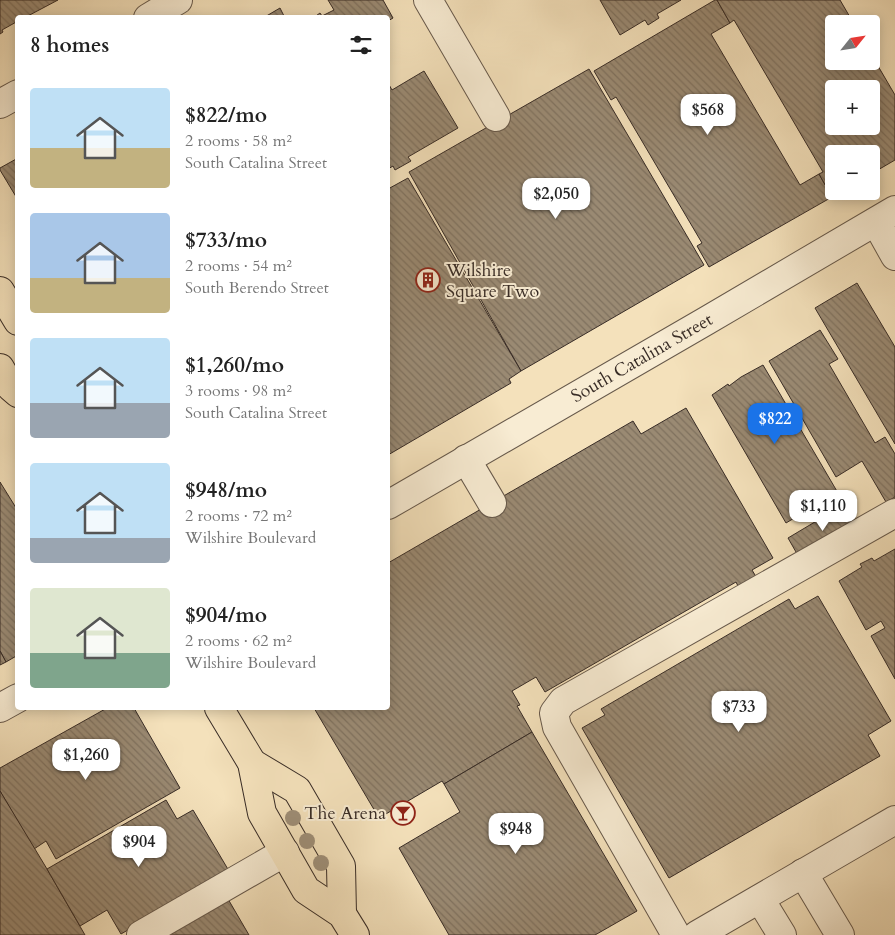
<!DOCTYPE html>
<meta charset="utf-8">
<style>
body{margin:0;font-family:Cardo,serif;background:#f2f2f2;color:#222;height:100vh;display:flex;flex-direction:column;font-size:19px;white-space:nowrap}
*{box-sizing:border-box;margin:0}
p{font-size:16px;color:#767676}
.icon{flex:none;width:28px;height:28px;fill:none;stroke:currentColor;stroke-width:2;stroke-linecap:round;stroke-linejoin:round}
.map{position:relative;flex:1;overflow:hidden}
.details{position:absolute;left:15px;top:15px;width:375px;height:695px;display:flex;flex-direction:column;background:#fff;border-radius:5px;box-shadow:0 2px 12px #0003}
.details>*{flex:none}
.needle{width:32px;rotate:60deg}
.fabs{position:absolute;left:825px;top:15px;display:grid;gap:10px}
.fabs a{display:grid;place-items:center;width:55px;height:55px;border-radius:5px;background:#fff;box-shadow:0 2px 12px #0003;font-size:25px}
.price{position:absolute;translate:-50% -42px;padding:0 11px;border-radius:10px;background:#fff;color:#222;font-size:16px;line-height:32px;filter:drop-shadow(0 1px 2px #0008)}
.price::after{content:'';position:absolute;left:50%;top:30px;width:15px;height:11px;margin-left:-8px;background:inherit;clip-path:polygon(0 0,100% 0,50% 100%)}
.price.selected{background:#1a73e8;color:#fff}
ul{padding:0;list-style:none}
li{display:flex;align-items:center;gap:15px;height:125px;padding:0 15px}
li span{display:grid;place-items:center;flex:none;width:140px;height:100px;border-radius:5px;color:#555}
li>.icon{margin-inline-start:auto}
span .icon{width:60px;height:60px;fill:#fffc;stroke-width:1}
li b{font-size:21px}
h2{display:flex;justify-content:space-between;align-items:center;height:60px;padding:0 15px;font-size:21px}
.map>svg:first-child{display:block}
</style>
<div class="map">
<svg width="895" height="935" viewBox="0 0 895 935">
<defs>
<pattern id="building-back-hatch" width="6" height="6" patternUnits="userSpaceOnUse" patternTransform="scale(1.25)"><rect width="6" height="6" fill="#9a8a73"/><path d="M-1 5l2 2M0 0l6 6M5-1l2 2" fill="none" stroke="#7f715e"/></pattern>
</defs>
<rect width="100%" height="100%" fill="#f4e1bb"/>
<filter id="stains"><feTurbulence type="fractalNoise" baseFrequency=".004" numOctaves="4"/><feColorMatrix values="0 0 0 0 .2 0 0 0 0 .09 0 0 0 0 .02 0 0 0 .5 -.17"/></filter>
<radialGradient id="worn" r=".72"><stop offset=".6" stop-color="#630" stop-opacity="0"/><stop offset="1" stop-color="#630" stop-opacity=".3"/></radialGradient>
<g fill="url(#building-back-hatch)" stroke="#382c26" fill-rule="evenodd">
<path d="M0 0H58L24 18H18V21L2 30 3 32 0 34Z"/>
<path d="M328 0H383L393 18 388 21V18H313L320 13 322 16 334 10Z"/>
<path d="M600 0H681L657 14 659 18 648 25 645 20 620 35Z"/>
<path d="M715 0H717L730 23 711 34 800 185 819 174 832 197 709 267 697 246 702 243 616 97 611 100 594 71Z"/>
<path d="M717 0H840L854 24H834V61H871V54L895 95V160L871 174V154H834V191H841L832 197 819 174 823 172 734 20 730 23ZM834 89H871V126H834Z"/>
<path d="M280 8 285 18H263Z"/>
<path d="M589 69 704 265 521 371 409 172Z"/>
<path d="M424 71 458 128 408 157 411 161 395 170 393 166 388 169V83L392 90Z"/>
<path d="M18 158V200L0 170V168Z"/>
<path d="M408 178 521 371 509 379 511 383 388 455V189Z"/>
<path d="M857 283 895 347V444L815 308Z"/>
<path d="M820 330 838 359 829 364 875 443 885 437 895 454V497L886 502 862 461 836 477 769 361Z"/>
<path d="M763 365 838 493 825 501 826 503 809 515 806 511 786 523 712 395 728 384 729 386 741 377Z"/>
<path d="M686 408 773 558 752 570 758 580 740 590 736 582 545 692 536 677 512 691 520 705 517 706 532 732 444 784 442 781 379 818 314 708H388V563L633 421 641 434Z"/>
<path d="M0 482 18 511V655L6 662 0 651Z"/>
<path d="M845 504 857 526 800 559 788 538Z"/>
<path d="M895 549V679L871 636 885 628 881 621 866 630 839 581 862 567 860 564 872 558 874 561Z"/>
<path d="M818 596 891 721 868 735 880 756 669 878 582 728 605 715 601 709 789 599 795 609Z"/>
<path d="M0 651 6 662 0 665Z"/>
<path d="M107 708H134L180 788 56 859 46 841 34 849 0 791V768Z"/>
<path d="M532 732 637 911 595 935H449L399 848 460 812 444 784Z"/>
<path d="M0 791 47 869 85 935H0Z"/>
<path d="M166 800 177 819 193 810 229 871 121 934 107 910 80 926 47 869Z"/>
<path d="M228 899 249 935H165Z"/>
</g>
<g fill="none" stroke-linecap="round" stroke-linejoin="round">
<g stroke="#67594b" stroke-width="30">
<g id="minor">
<path d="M428 0 496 117"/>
<path d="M148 18 178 0"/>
<path d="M0 104 18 94"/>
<path d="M876 222 895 256"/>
<path d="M466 459 492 503"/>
<path d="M388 505 706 321 895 210"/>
<path d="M0 708 18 698"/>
<path d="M803 873 840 935"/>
<path d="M760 899 782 935"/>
<path d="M141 935 285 852"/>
<path d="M676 935 557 727 554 713 563 701 895 513"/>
<path d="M697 935 895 820"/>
</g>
</g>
<g stroke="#382c26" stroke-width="30">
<g id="major">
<path d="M0 291 18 321"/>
<path d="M0 368 11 387 18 393"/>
<path d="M219 708 252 763 262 813 306 890 342 914 355 935"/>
<path d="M252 763 297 790 341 866 342 914"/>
</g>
</g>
<use href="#minor" stroke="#f8ecd3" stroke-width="28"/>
<use href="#major" stroke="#f4e1bb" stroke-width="28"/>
</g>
<g fill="#9e8e77">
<circle cx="293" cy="818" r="8"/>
<circle cx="307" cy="841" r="8"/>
<circle cx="321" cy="863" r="8"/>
</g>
<defs>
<g id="building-ring" transform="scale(1.25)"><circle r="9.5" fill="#f8ecd3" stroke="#8f2418" stroke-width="1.5"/><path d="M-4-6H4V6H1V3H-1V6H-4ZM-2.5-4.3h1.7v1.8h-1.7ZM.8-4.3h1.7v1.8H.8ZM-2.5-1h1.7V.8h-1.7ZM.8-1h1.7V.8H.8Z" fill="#8f2418"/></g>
<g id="bar-ring" transform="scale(1.25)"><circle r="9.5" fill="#f8ecd3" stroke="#8f2418" stroke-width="1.5"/><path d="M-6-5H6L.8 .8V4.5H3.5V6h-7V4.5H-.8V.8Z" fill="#8f2418"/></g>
</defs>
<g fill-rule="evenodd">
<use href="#building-ring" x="428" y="280"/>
<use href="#bar-ring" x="403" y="813"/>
</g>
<g text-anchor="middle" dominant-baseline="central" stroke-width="4" stroke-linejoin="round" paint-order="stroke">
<g font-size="18" fill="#382c26" stroke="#f8ecd3" text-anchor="start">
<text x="446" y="270">Wilshire<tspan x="446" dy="21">Square Two</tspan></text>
<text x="386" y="813" text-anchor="end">The Arena</text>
</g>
<g font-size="18" fill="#382c26" stroke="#f8ecd3">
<text transform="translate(642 358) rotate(-30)">South Catalina Street</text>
</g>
</g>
<rect width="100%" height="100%" filter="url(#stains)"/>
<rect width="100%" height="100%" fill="url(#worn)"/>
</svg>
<div class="fabs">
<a><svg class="needle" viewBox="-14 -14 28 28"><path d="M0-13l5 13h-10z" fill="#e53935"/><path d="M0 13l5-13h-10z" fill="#767676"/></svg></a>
<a>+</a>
<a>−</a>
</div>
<b class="price" style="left:708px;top:136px">$568</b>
<b class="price" style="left:556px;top:220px">$2,050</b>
<b class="price selected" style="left:775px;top:445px">$822</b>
<b class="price" style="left:823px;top:532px">$1,110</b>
<b class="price" style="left:739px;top:733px">$733</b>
<b class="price" style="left:86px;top:781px">$1,260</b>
<b class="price" style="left:516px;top:855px">$948</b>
<b class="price" style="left:139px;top:868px">$904</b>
<section class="details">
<h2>8 homes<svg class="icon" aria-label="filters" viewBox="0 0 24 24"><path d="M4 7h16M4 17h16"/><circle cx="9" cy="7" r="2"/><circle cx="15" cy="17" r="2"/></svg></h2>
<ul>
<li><span style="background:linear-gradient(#bfe0f5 60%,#c2b280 0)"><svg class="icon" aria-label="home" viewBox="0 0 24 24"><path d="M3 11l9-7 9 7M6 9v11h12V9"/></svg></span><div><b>$822/mo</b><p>2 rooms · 58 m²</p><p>South Catalina Street</p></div></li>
<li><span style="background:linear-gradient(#a9c7e8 65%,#c2b280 0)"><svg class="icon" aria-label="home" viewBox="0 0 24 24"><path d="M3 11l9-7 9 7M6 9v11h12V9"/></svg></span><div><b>$733/mo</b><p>2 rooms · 54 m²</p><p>South Berendo Street</p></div></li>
<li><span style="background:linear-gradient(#bfe0f5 65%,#9aa5b1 0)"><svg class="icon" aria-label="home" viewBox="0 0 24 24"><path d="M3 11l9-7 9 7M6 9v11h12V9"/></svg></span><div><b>$1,260/mo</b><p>3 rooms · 98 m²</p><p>South Catalina Street</p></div></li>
<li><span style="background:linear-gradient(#bfe0f5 75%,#9aa5b1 0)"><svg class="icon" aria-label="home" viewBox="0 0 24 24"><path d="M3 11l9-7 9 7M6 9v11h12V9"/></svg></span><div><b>$948/mo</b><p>2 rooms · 72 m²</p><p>Wilshire Boulevard</p></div></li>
<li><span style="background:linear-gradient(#dfe7d0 65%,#7fa58c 0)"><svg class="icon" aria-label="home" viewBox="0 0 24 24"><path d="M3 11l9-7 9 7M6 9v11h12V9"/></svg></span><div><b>$904/mo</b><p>2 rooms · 62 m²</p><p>Wilshire Boulevard</p></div></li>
</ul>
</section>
</div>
